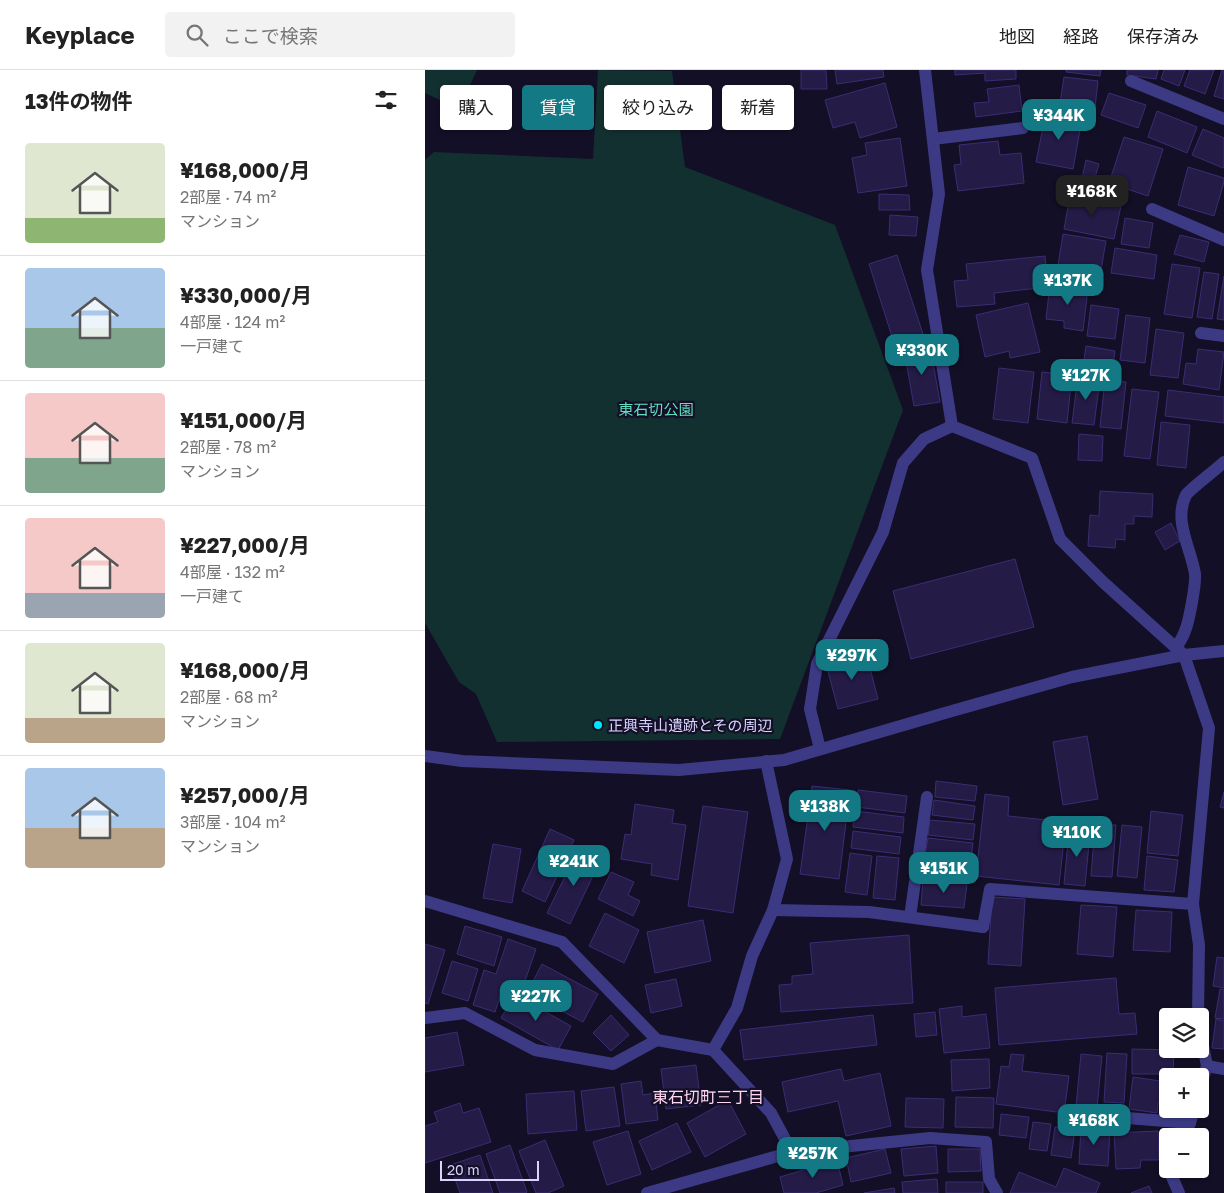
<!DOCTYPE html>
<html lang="ja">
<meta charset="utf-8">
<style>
body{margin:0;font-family:"Golos Text","Noto Sans JP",sans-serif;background:#f2f2f2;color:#222;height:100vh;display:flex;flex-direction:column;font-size:19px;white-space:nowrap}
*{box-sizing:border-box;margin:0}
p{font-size:16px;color:#767676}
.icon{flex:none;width:28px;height:28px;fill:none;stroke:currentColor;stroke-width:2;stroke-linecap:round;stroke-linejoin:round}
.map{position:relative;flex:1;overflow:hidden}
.side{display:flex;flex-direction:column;background:#fff;width:425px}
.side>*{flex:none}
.guide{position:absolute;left:15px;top:15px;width:475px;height:45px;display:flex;gap:10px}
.buttons{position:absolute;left:734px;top:938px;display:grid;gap:10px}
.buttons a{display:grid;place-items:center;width:50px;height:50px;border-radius:5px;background:#fff;box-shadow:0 1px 4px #0004;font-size:25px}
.scale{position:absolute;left:15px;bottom:12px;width:99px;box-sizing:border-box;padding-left:5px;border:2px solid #d9d4ff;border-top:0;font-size:14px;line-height:18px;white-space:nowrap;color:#d9d4ff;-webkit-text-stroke:4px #130f26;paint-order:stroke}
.price{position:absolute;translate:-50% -42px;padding:0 11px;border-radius:10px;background:#137a85;color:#fff;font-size:16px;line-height:32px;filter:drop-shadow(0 1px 2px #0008)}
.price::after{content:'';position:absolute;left:50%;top:30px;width:15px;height:11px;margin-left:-8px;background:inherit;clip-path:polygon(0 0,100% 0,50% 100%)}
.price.active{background:#222;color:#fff}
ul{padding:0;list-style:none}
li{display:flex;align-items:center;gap:15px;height:125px;padding:0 25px}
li+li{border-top:1px solid #e0e0e0}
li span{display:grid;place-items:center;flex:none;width:140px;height:100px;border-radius:5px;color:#555}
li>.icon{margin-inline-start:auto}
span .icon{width:60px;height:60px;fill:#fffc;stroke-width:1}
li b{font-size:21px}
h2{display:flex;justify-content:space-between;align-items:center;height:60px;padding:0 25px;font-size:21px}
.chip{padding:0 18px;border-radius:5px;background:#fff;box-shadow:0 1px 4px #0004;font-size:18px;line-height:45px}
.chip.active{background:#137a85;color:#fff}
header{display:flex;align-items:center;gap:30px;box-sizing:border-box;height:70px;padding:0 25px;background:#fff;border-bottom:1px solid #e0e0e0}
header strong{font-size:24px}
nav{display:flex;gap:28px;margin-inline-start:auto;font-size:18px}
.search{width:350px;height:45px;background:#f2f2f2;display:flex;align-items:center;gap:12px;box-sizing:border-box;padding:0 18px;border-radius:5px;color:#767676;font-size:19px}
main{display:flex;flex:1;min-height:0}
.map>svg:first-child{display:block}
</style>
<header>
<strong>Keyplace</strong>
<div class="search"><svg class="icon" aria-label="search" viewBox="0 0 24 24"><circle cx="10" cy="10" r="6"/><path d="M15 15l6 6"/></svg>ここで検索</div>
<nav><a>地図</a><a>経路</a><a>保存済み</a></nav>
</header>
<main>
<section class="side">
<h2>13件の物件<svg class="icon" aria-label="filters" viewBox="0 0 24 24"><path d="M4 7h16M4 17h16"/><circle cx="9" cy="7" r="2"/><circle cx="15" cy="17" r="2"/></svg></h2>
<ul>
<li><span style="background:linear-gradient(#dfe7d0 75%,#8fb573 0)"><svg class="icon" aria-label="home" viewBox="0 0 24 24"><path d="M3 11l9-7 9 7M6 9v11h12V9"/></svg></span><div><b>¥168,000/月</b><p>2部屋 · 74 m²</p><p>マンション</p></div></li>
<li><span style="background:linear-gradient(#a9c7e8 60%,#7fa58c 0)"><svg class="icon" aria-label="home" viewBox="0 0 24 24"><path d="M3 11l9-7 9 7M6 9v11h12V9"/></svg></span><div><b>¥330,000/月</b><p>4部屋 · 124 m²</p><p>一戸建て</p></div></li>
<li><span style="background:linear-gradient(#f6c9c9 65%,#7fa58c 0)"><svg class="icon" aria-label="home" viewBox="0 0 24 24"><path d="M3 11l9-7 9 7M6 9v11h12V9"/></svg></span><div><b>¥151,000/月</b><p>2部屋 · 78 m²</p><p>マンション</p></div></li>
<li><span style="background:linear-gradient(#f6c9c9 75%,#9aa5b1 0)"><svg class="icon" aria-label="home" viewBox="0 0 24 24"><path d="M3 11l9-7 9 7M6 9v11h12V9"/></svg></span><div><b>¥227,000/月</b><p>4部屋 · 132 m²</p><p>一戸建て</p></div></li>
<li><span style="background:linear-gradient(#dfe7d0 75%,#b9a48a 0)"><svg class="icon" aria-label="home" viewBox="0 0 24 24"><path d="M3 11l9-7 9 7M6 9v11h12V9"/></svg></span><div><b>¥168,000/月</b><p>2部屋 · 68 m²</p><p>マンション</p></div></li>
<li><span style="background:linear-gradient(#a9c7e8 60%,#b9a48a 0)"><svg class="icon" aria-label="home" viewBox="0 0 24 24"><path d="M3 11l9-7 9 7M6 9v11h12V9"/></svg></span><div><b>¥257,000/月</b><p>3部屋 · 104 m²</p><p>マンション</p></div></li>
</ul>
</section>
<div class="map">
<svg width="799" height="1123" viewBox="0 0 799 1123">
<rect width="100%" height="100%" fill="#130f26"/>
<g fill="#12302f">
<path d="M0 0H52L34 39 0 23Z"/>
<path d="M173 0 247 1 260 97 410 155 478 340 355 669 72 672 51 624 34 612 0 553V90L9 82 168 89Z"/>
</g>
<g fill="#241b47" stroke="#3b2d73">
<path d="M376 0H401L402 19H376Z"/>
<path d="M410 0H458L459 7 412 14Z"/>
<path d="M530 0H591V9L560 11V3L530 5Z"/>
<path d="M641 0H676L675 6 641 2Z"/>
<path d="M702 0H733L731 9 702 5Z"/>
<path d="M739 0H760L754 16 736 9Z"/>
<path d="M765 0H789L780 24 759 16Z"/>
<path d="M797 0H799V29L789 26Z"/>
<path d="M639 7 673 11 670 38 635 33Z"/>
<path d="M460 13 472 57 435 68 430 52 408 58 400 30Z"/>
<path d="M594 15 597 41 551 47 549 33 564 32 562 19Z"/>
<path d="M684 23 721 35 713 58 676 45Z"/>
<path d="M732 41 772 57 762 83 723 67Z"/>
<path d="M621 42 657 49 648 99 611 92Z"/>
<path d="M778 59 799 68V96L798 98 767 85Z"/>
<path d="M699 67 738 79 723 126 684 113Z"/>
<path d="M475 68 482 116 433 123 427 88 442 85 440 73Z"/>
<path d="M573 71 575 85 596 83 599 113 533 121 529 95 536 94 534 75Z"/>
<path d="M661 90 674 94 669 111 657 108Z"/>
<path d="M763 97 799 108V112L789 146 753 135Z"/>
<path d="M454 124 484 125 485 140H454Z"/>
<path d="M645 126 696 136 689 169 639 159Z"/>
<path d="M465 145 493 147 491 166 464 165Z"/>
<path d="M700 148 728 153 724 178 696 174Z"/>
<path d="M638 164 681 171 674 212 648 207 650 198 633 195Z"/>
<path d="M755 165 784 172 779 192 749 184Z"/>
<path d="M690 178 732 185 729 209 686 203Z"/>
<path d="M472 185 498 264 469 273 444 194Z"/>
<path d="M620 186 622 207 613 208 614 218 569 223 570 234 532 237 529 211 543 210 541 194Z"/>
<path d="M747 194 775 198 767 248 739 244Z"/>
<path d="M779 202 794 204 787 249 772 247Z"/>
<path d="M799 206V250L792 249Z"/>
<path d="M625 214 663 219 658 261 639 258V251L621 249Z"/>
<path d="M603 233 615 282 585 288 584 281 560 287 551 245Z"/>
<path d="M666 235 694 239 690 269 662 266Z"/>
<path d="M701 245 725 248 720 293 695 290Z"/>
<path d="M731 259 759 263 753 308 725 305Z"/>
<path d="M505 276 515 332 489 336 479 280Z"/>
<path d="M661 276 690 281 687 301 658 296Z"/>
<path d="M773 279 799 282 794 320 758 314 761 293 771 294Z"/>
<path d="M574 298 609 302 603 353 568 349Z"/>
<path d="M617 302 647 305 642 353 612 349Z"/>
<path d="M653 306 675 309 669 355 647 353Z"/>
<path d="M680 310 701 312 696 359 675 357Z"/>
<path d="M707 319 734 322 725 389 699 386Z"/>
<path d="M743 320 799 327V353L740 346Z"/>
<path d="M736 352 765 355 761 398 732 395Z"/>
<path d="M654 364 678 366 677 391 653 390Z"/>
<path d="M675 421 728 424 727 447 709 446V454H700V470L691 469 690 478 663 476 665 445 674 446Z"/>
<path d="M746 453 755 471 740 480 730 462Z"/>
<path d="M590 489 609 557 486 589 468 521Z"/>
<path d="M441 583 453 629 413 639 401 594Z"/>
<path d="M662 666 673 729 638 735 628 672Z"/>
<path d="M511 711 552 716 550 731 510 727Z"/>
<path d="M387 716 425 720 414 809 375 804Z"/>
<path d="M433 720 482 726 480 743 431 737Z"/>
<path d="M799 722V738L795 737Z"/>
<path d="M560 724 584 727 583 746 641 752 634 815 551 806Z"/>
<path d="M509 730 550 736 548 750 507 745Z"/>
<path d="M210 734 249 740 247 753 261 755 253 810 226 805 227 794 196 789 200 764 206 765Z"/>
<path d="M278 736 323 742 308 843 263 836Z"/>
<path d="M430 741 479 747 478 763 428 757Z"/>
<path d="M726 741 758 745 753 786 722 783Z"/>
<path d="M505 750 550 754 548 770 503 765Z"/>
<path d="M670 754 691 755 687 807 666 806Z"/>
<path d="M697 755 717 757 712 808 692 806Z"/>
<path d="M125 759 149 770 120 832 97 821Z"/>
<path d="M428 761 476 767 474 784 426 778Z"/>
<path d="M644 761 665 763 660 816 639 814Z"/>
<path d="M503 768 548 773 546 791 500 785Z"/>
<path d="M68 774 96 779 87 833 58 828Z"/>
<path d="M153 780 175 791 145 854 122 843Z"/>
<path d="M425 783 447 786 442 825 420 822Z"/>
<path d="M452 786 474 788 470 830 448 828Z"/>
<path d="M722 786 753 790 749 822 719 820Z"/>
<path d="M498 790 545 794 543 810 497 806Z"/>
<path d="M186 802 209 812 203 825 215 831 208 846 173 829Z"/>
<path d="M498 810 542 814 539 838 496 835Z"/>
<path d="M567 827 600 829 596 896 563 894Z"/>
<path d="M656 835 692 837 688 887 652 884Z"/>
<path d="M711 840 747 842 745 882 708 880Z"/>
<path d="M180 843 214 860 199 893 164 876Z"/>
<path d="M278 850 286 891 230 903 222 862Z"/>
<path d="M40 856 77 867 69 896 32 884Z"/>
<path d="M484 865 488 933 356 942 354 915 367 914V906L388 904 385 873Z"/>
<path d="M83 869 111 879 99 914 88 910 84 923 77 921 70 942 48 935 59 900 71 904Z"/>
<path d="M0 874 20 880 3 934 0 933Z"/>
<path d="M792 887 799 888V918L788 916Z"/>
<path d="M27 891 53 899 43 931 17 923Z"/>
<path d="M117 894 173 924 158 952 102 923Z"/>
<path d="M691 908 694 944 710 943 712 964 574 975 570 918Z"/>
<path d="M251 909 257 936 226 943 220 915Z"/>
<path d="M795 919 799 920V949L790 948Z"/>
<path d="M90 925 146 956 133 980 76 948Z"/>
<path d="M537 936V947L561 944 565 978 519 983 514 939Z"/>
<path d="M510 942 512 965 491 967 489 944Z"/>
<path d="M186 945 204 965 186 981 168 963Z"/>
<path d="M448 945 452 975 319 990 315 960Z"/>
<path d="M791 949 799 951V979L787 978Z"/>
<path d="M32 962 39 995 0 1002V968Z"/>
<path d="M707 979 749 980 748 1004H707Z"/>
<path d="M682 983 702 984 699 1033 679 1032Z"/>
<path d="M586 984 599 985 597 1001 644 1006 639 1043 571 1034 576 996 584 997Z"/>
<path d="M656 984 677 986 672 1038 651 1036Z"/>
<path d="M564 989 565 1018 527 1021 526 990Z"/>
<path d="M271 995 276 1035 241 1039 236 999Z"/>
<path d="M416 999 419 1011 455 1003 466 1056 421 1066 413 1031 363 1042 357 1012Z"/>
<path d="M708 1007 742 1012V1034L733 1033 732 1043 704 1039Z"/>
<path d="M216 1011 218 1025 230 1023 233 1050 201 1054 196 1014Z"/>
<path d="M189 1017 195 1056 161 1061 156 1021Z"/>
<path d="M149 1021 152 1060 103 1064 101 1024Z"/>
<path d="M531 1027 569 1028 568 1058 530 1057Z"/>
<path d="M481 1028 519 1029 518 1058 480 1057Z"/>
<path d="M303 1030 321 1064 280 1087 262 1053Z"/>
<path d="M35 1033 38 1043 54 1038 66 1072 0 1093V1056L13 1052 9 1042Z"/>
<path d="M576 1044 604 1047 601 1068 574 1065Z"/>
<path d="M608 1052 626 1054 622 1081 604 1079Z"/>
<path d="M252 1053 266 1082 227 1100 214 1071Z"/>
<path d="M656 1056 685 1058 683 1096 654 1094Z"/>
<path d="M630 1057 650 1060 646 1088 626 1085Z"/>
<path d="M203 1061 216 1104 182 1115 168 1072Z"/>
<path d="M733 1061 734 1090H716L715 1098 691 1099 689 1063Z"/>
<path d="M120 1070 139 1116 123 1123H111L94 1081Z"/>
<path d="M85 1075 102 1122 101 1123H75L61 1084Z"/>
<path d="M511 1076 513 1103 479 1106 476 1079Z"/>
<path d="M460 1079 466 1103 426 1112 421 1088Z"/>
<path d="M523 1079H555L556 1101 523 1102Z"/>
<path d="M55 1085 68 1123H35L25 1095Z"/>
<path d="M412 1090 418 1115 391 1123H359L355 1107Z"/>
<path d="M639 1098 675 1113 671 1123H585L594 1102 631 1117Z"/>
<path d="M512 1109 513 1123H478L477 1112Z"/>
<rect x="521" y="1112" width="37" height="11"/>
<path d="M724 1116 727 1123H706Z"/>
<path d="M469 1118 470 1123H439Z"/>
</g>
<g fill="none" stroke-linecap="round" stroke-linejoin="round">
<g stroke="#3d3a85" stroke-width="12">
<path d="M706 11 799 49"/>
<path d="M508 69 598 58"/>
<path d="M727 139 799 170"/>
<path d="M776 263 799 266"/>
<path d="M751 578C754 573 758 567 760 561 764 552 771 514 770 504 766 478 748 451 761 425 765 419 792 399 799 392"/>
<path d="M558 857 565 819 768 834"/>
<path d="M367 1082 505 1068 561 1072 564 1109 572 1123"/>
</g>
<g stroke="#3d3a85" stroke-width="12">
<path d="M500 0 514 124 502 200 527 356 607 388 635 469 678 512 759 585 784 658 768 834 774 875 773 946"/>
<path d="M395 679 385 639 392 594 458 462 478 393 499 369 527 356"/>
<path d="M0 831 137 872 232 970 288 980 346 1043 367 1082 222 1123"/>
<path d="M348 840 444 842 558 857"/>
<path d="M485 847 502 727"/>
<path d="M0 948 40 943 110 980 188 994 232 970"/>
<path d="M775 959 782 996 775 1018"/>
<path d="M288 980 312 938 327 886 348 840 362 789 341 691"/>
<path d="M782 996 799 999"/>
<path d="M677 1046 765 1053"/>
<path d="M759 1066 765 1053 769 1039"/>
<path d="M745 1099 744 1100 754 1123"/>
</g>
<path stroke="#3d3a85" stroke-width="12" d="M0 686 37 691 254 700 359 690 520 643 647 607 759 585 799 581"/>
</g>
<circle fill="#00e5ff" stroke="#130f26" stroke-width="2" cx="173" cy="655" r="5"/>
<g text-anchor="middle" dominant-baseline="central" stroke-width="4.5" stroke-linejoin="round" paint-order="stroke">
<g font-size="15" fill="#5fe0c0" stroke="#130f26">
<text x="231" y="339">東石切公園</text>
</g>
<g font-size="15" fill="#d9d4ff" stroke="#130f26" text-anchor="start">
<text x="183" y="655">正興寺山遺跡とその周辺</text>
</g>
<g font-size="16" fill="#ffd6f0" stroke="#130f26">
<text x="283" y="1027">東石切町三丁目</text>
</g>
</g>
</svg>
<div class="buttons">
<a><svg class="icon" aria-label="layers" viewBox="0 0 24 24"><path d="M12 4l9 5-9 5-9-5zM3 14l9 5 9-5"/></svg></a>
<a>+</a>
<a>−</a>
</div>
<div class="scale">20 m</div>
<b class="price" style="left:634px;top:71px">¥344K</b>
<b class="price active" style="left:667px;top:147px">¥168K</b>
<b class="price" style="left:643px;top:236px">¥137K</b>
<b class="price" style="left:497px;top:306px">¥330K</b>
<b class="price" style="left:661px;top:331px">¥127K</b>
<b class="price" style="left:427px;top:611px">¥297K</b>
<b class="price" style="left:400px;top:762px">¥138K</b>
<b class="price" style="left:652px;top:788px">¥110K</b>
<b class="price" style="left:149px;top:817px">¥241K</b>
<b class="price" style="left:519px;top:824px">¥151K</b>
<b class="price" style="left:111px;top:952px">¥227K</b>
<b class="price" style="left:669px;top:1076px">¥168K</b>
<b class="price" style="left:388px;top:1109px">¥257K</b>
<div class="guide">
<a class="chip">購入</a>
<a class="chip active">賃貸</a>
<a class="chip">絞り込み</a>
<a class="chip">新着</a>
</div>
</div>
</main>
